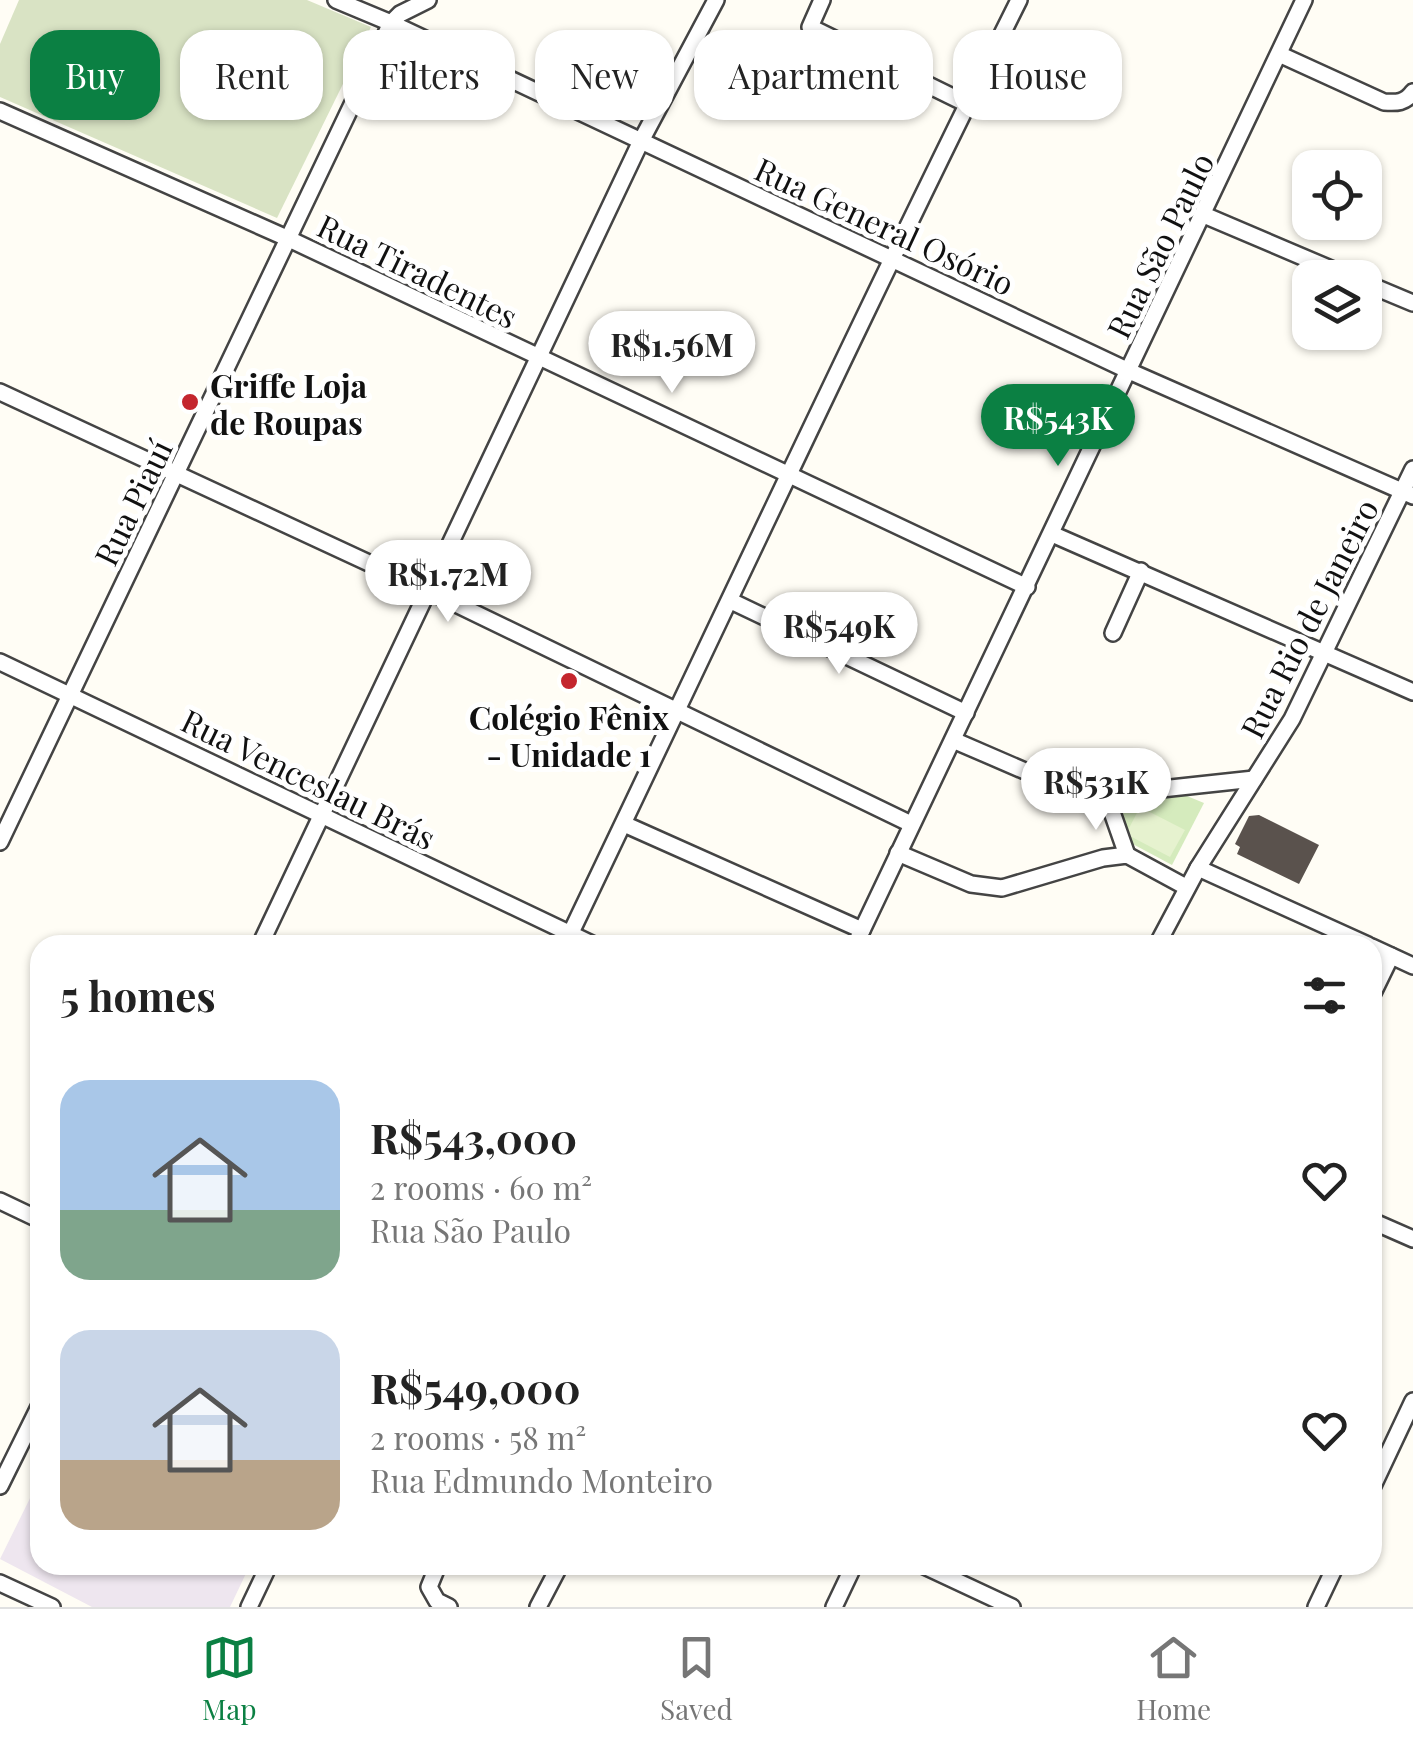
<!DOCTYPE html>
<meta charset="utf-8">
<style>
body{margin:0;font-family:"Playfair Display",serif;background:#f2f2f2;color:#222;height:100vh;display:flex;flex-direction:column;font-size:38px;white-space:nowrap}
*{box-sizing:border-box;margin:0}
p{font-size:32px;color:#767676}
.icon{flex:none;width:55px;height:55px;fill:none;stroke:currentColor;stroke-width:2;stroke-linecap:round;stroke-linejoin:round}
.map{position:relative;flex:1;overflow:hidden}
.details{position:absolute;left:30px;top:935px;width:1352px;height:640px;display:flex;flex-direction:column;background:#fff;border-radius:30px;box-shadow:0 2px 8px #0004}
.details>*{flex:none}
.guide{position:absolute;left:30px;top:30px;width:1355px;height:90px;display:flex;gap:20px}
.buttons{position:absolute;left:1292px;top:150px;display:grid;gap:20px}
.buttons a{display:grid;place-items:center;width:90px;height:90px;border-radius:20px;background:#fff;box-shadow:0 2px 8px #0004;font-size:50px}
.price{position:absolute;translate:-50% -85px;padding:0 22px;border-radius:35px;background:#fff;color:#222;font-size:32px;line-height:65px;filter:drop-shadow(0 2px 5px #0008)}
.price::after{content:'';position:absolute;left:50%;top:60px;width:30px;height:22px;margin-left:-15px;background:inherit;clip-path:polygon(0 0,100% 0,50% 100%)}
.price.current{background:#0b8043;color:#fff}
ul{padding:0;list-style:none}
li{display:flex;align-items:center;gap:30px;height:250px;padding:0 30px}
li span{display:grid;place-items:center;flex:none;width:280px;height:200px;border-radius:30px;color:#555}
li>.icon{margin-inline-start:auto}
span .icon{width:120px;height:120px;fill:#fffc;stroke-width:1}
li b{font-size:42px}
h2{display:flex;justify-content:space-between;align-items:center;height:120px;padding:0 30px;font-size:42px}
.chip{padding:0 35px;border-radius:30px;background:#fff;box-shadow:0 2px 8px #0004;font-size:35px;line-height:90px}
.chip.current{background:#0b8043;color:#fff}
.tabs{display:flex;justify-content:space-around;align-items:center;height:140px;border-top:2px solid #e0e0e0;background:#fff;font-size:28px;color:#767676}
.tabs a{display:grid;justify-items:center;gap:5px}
.tabs .current{color:#0b8043}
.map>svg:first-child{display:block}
</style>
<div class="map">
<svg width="1413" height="1607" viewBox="0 0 1413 1607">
<rect width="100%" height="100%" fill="#fffdf5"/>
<path fill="#eee6ef" d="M40 1478V1565H250L230 1607H92L0 1559Z"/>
<path fill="#d5ebbd" d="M1164 795 1187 796 1204 803 1172 865 1129 842 1118 813 1126 801Z"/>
<path fill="#d9e3c4" d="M19 0H307L371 27 277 218 0 97V44Z"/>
<path fill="#e6f2cf" d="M1140 807 1185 830 1170 857 1126 834Z"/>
<path fill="#5a524d" d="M1259 815 1319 845 1299 884 1237 854 1240 847 1235 844 1249 816Z"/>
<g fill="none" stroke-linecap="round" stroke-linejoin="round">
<g stroke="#444" stroke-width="20">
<g id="minor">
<path d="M336 0 391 23 1129 371 1413 496"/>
<path d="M822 0 810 27 967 104"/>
<path d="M1281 55 1384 102C1397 103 1405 103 1413 92"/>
<path d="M0 111 289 239 1027 587"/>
<path d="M1204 215 1352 278"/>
<path d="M1365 283 1413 303"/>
<path d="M0 392 427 590 911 824"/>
<path d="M1052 534 1413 692"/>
<path d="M731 601 966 713"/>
<path d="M1113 633 1141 571"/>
<path d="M0 662 594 945"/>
<path d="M953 740 1069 790 1106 795 1254 779"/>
<path d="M1106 795 1127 855"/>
<path d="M624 824 862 930"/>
<path d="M0 842 391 23 400 14 428 0"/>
<path d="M898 853 971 884 1002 888 1103 858 1127 855 1186 887"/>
<path d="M1198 868 1368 945"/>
<path d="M260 945 641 141 716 0"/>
<path d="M565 945C716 630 863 313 1019 0"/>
<path d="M855 945 1304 0"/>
<path d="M1157 945 1198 868 1292 719 1413 469"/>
<path d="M1372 947 1413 966"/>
<path d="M1372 995 1391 956"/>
<path d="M0 1201 40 1220"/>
<path d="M1372 1221 1413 1239"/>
<path d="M0 1486 40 1405"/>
<path d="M1372 1488 1413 1401"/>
<path d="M438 1565 429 1587 437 1601 449 1607"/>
<path d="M922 1565 1012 1607"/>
<path d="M0 1583 52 1607"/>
<path d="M249 1607 269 1565"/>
<path d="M538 1607 560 1565"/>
<path d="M834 1607 854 1565"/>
<path d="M1316 1607 1336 1565"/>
</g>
</g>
<use href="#minor" stroke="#fff" stroke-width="15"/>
</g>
<g fill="#c4262e" stroke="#fff" stroke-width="4">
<circle cx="190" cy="402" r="10"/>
<circle cx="569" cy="681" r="10"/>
</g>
<g text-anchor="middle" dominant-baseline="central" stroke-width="10" stroke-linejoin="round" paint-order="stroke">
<g font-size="32" fill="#111" stroke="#fff">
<text transform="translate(885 225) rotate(25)">Rua General Osório</text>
<text transform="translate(1159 245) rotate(-64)">Rua São Paulo</text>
<text transform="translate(418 270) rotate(26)">Rua Tiradentes</text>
<text transform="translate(132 502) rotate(-64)">Rua Piauí</text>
<text transform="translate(1308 618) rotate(-63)">Rua Rio de Janeiro</text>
<text transform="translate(309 778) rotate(26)">Rua Venceslau Brás</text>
</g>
<g font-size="32" font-weight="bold" fill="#111" stroke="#fff" text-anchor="start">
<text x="210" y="384">Griffe Loja<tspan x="210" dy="37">de Roupas</tspan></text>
<text x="569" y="716" text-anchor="middle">Colégio Fênix<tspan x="569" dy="37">- Unidade 1</tspan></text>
</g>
</g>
</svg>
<div class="buttons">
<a><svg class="icon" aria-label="locate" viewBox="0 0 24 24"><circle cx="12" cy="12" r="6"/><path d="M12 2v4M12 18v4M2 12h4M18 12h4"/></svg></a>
<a><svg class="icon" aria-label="layers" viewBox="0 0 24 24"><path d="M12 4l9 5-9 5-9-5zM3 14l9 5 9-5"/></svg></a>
</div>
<b class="price" style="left:672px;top:396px">R$1.56M</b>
<b class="price current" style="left:1058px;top:469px">R$543K</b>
<b class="price" style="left:448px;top:625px">R$1.72M</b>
<b class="price" style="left:839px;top:677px">R$549K</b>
<b class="price" style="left:1096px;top:833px">R$531K</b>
<div class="guide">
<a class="chip current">Buy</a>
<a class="chip">Rent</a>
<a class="chip">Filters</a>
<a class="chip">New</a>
<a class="chip">Apartment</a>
<a class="chip">House</a>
</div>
<section class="details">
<h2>5 homes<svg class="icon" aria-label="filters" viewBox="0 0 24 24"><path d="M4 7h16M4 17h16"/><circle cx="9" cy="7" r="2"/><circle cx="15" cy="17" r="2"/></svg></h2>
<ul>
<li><span style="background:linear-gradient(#a9c7e8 65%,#7fa58c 0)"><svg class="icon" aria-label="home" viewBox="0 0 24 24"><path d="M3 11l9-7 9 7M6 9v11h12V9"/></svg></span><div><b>R$543,000</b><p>2 rooms · 60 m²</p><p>Rua São Paulo</p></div><svg class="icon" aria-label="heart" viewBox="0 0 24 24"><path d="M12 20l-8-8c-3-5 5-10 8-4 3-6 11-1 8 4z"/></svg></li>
<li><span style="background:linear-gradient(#c9d6e8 65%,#b9a48a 0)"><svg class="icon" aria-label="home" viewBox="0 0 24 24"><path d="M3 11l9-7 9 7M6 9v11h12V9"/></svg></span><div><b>R$549,000</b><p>2 rooms · 58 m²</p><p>Rua Edmundo Monteiro</p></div><svg class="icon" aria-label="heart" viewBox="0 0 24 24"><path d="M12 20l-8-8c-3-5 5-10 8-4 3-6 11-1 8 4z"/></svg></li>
</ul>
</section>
</div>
<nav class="tabs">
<a class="current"><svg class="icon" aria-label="map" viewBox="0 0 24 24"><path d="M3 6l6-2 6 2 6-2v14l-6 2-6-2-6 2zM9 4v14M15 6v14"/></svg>Map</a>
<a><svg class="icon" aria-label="saved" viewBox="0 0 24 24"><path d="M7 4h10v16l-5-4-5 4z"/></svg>Saved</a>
<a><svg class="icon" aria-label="home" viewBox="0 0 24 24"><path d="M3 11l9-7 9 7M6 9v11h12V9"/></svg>Home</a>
</nav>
